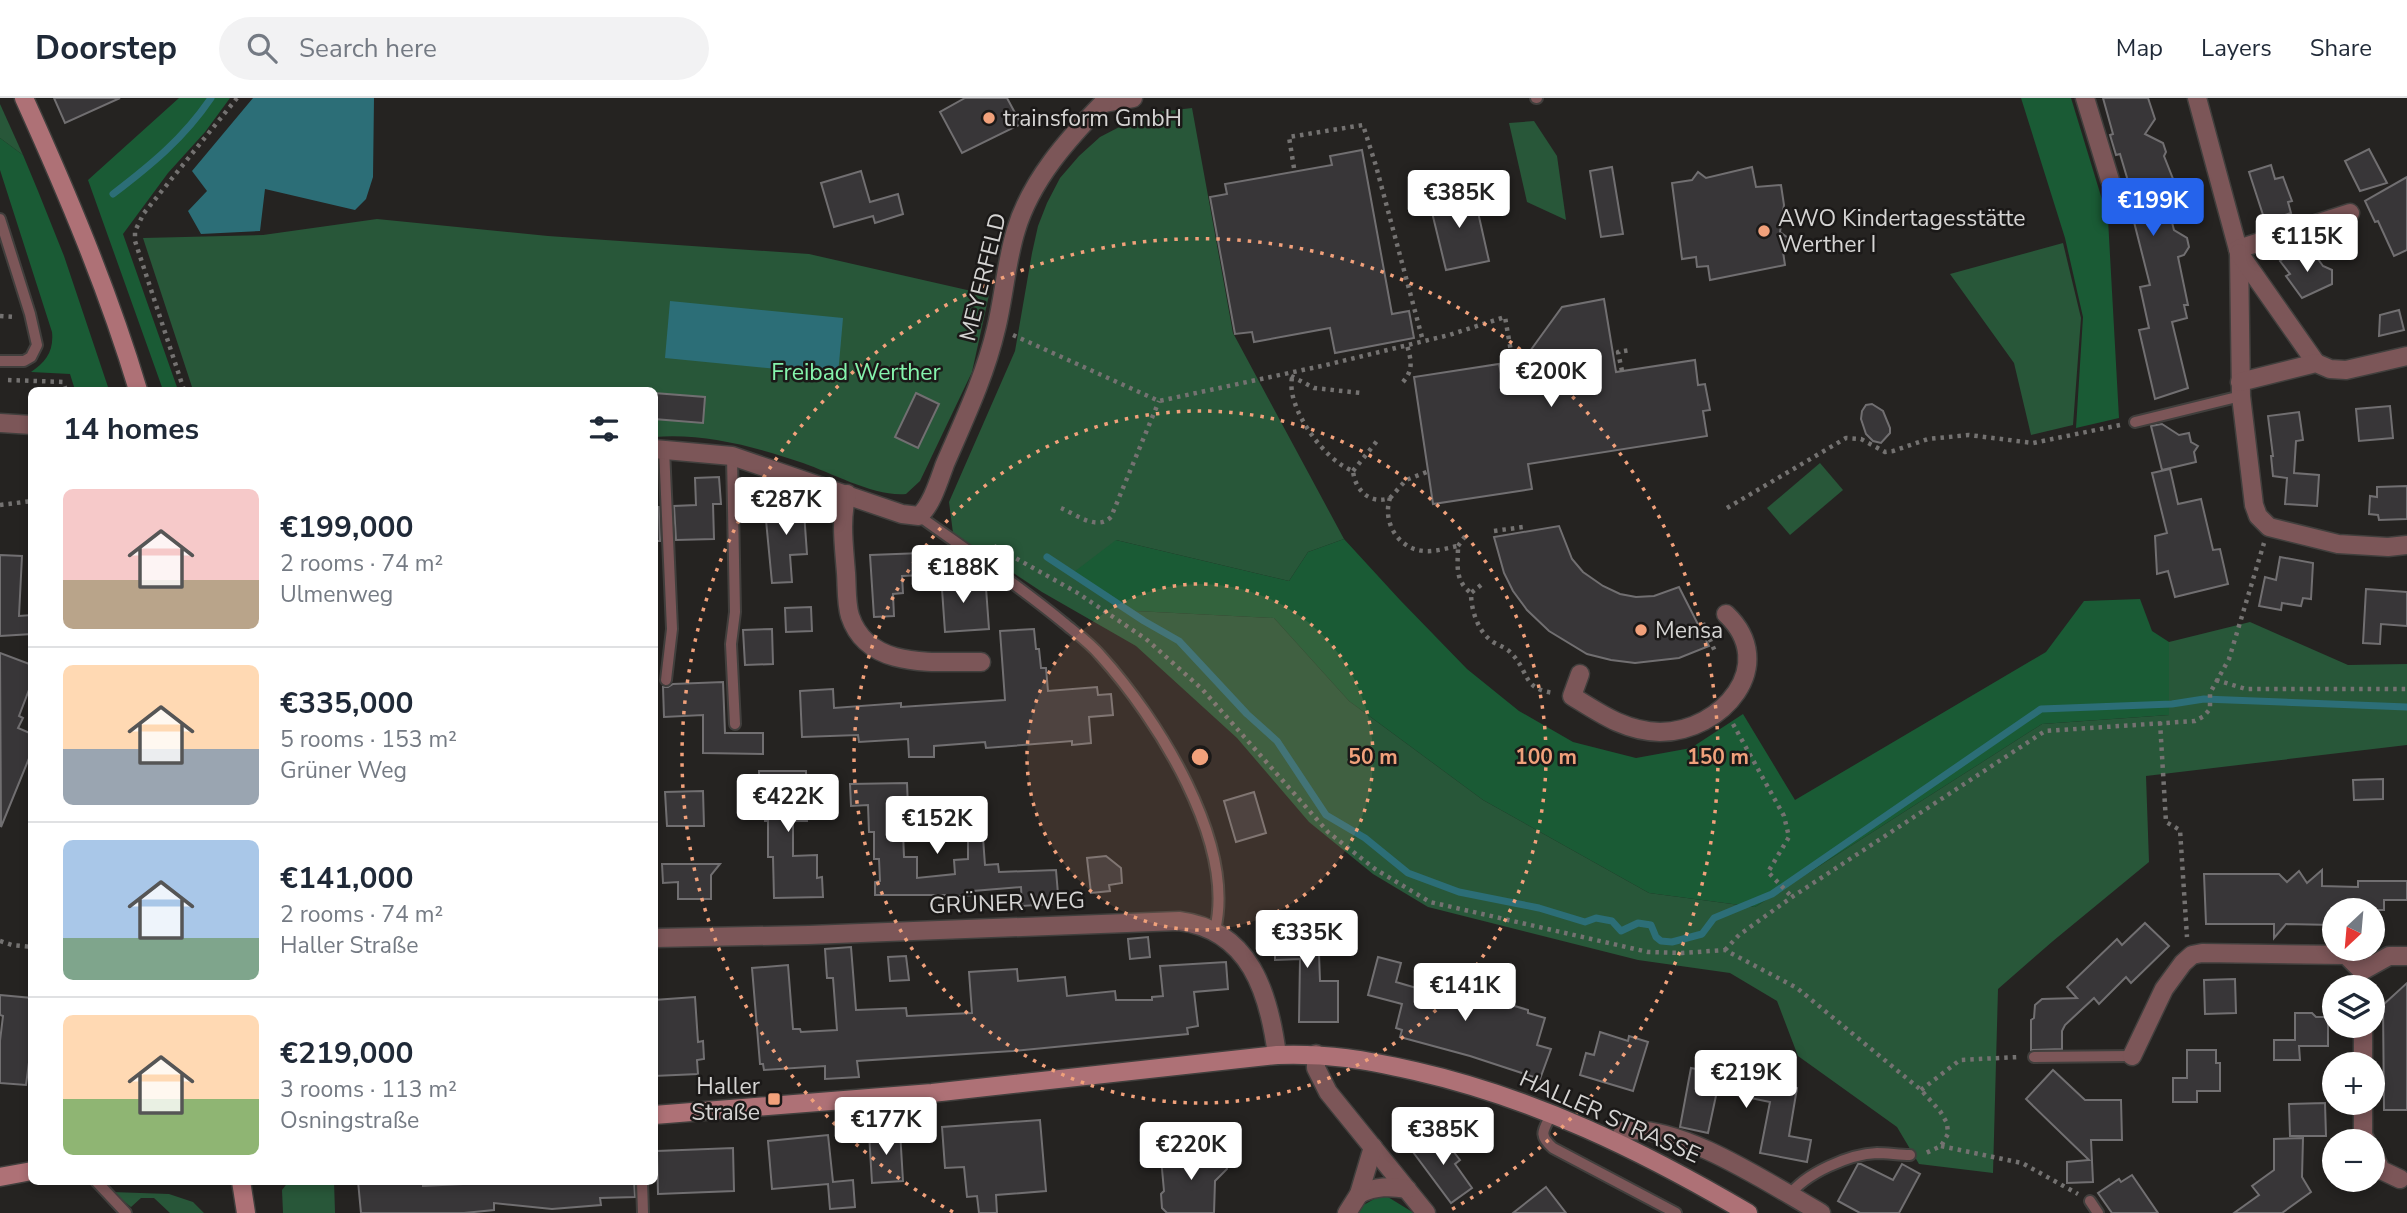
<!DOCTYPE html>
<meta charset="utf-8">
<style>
body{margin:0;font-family:"Nunito Sans",sans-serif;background:#f2f2f3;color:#1f2937;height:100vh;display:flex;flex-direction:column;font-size:26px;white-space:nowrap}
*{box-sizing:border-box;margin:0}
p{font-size:23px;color:#747a83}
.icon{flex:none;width:38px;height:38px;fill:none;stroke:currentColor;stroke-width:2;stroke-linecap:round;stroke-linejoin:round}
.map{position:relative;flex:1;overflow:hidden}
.side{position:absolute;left:28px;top:289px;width:630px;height:798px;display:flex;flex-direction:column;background:#fff;border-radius:10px;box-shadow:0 4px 10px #0003}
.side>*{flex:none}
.needle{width:46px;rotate:206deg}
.fabs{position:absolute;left:2322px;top:800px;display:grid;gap:14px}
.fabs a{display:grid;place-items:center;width:63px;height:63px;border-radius:50%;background:#fff;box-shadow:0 4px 10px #0003;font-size:35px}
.price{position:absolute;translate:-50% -60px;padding:0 16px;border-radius:7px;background:#fff;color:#222;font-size:23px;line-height:46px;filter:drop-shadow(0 2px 4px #0008)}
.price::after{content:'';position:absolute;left:50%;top:42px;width:21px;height:16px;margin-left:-10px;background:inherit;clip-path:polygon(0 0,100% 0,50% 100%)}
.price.current{background:#2563eb;color:#fff}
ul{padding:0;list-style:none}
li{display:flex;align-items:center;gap:21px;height:175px;padding:0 35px}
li+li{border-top:2px solid #e0e1e3}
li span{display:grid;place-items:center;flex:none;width:196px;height:140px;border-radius:10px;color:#555}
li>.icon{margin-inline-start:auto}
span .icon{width:84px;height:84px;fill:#fffc;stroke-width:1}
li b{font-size:30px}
h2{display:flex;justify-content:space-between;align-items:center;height:84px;padding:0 35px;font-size:30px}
header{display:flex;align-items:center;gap:42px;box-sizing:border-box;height:98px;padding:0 35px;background:#fff;border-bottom:2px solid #e0e1e3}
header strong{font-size:33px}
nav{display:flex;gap:38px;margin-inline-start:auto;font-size:24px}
.search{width:490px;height:63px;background:#f2f2f3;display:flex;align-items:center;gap:18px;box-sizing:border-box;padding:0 24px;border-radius:38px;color:#747a83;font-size:26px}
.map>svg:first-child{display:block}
</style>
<header>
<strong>Doorstep</strong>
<div class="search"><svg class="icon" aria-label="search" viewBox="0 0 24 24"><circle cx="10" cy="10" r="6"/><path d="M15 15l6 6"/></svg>Search here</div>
<nav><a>Map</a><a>Layers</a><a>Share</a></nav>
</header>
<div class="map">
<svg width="2407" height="1115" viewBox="0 0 2407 1115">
<rect width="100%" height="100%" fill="#252321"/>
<g fill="#285739">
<path d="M0 6 23 57 0 40Z"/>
<path d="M1192 10 1233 235 1344 441 1308 454 1289 483 1116 442 1136 513 1274 520 1349 603 1483 702 1649 795 1755 809 2042 626 2169 617V544L2250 524 2348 567 2407 566V647L2146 678 2149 764 2053 843 1998 891 1993 1075 1919 1066 1897 1029 1798 958 1777 903 1730 875 1638 862 1428 809 1373 776 1309 724 1237 640 1136 548 1042 494 953 435 949 404 1015 253 1032 155 1038 128 1047 105 1060 80 1079 58 1100 39 1127 25 1158 14Z"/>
<path d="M1534 23 1557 58 1566 122 1527 104 1509 25Z"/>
<path d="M377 121 548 138 809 156 989 197 972 274 920 383 906 396C875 399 832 375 803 365 757 349 703 335 655 339L654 292H193L143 140 263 137Z"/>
<path d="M2063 145 2081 220 2073 327 2031 337 2014 265 1950 176Z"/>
<path d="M1820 365 1843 392 1790 437 1767 410Z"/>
<path d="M289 1083H334L335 1115H283L282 1092Z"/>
<path d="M112 1094 169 1096 193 1104 204 1115H170L154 1100H141L131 1109Z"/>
</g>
<g fill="#1a5b35">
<path d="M179 0H230L205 34 168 75 123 136 178 292H163L88 82Z"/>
<path d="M2021 0H2071L2108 121 2119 320 2076 330 2083 219 2065 140Z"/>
<path d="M0 40 23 57 38 93 64 158 109 292H75L70 276 31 274C46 264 54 253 52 234L0 72Z"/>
<path d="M1344 441 1400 502 1467 571 1519 613 1573 644 1636 660 1691 650 1743 616 1795 702 2046 554 2084 503 2140 501 2152 533 2169 544V617L2042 626 1755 809 1649 795 1483 702 1349 603 1274 520 1136 513 1074 474 1116 442 1289 483 1308 454Z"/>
<path d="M1383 1096 1414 1115H1357L1360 1109Z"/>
</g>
<g fill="#2c6e77">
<path d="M253 0H374L373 79 366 101 355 112 265 91 260 133 201 136 188 113 207 93 192 73Z"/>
<path d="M670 203 843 220 838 277 665 260Z"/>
</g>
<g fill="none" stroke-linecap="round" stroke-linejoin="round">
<g stroke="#2c6e77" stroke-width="7">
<path d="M113 96C151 67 184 40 211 0"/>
<path d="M1047 459 1144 523 1179 543 1247 616 1277 643 1326 717 1365 740 1408 775 1459 794 1539 810 1585 824 1596 820 1612 823 1621 833 1638 825 1651 827 1656 839 1661 843 1672 844 1702 836 1714 820 1772 796 2041 611 2172 606 2204 601 2407 609"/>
</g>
</g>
<g fill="#383638" stroke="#716f71" stroke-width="2">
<path d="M54 0H120L65 25Z"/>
<path d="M965 0H1007L1021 26 962 55 940 14Z"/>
<path d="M2103 0H2148L2155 21 2145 36 2163 45 2166 54 2164 58 2179 96 2166 101 2174 132 2187 140 2189 149 2184 157 2178 159 2188 207H2184L2187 220 2172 224 2188 290 2155 301 2139 232 2149 230 2140 189 2150 187 2131 112 2136 110 2120 56 2116 57 2110 37 2113 36Z"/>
<path d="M2369 51 2387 85 2360 93 2345 63Z"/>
<path d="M1362 52 1392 216 1409 213 1414 240 1335 255 1330 230 1254 244 1252 234 1235 236 1210 99 1227 96 1225 86 1332 67 1330 58Z"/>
<path d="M2271 67 2275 81 2283 79 2292 103 2288 104 2291 115 2265 123 2249 74Z"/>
<path d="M1612 69 1623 136 1601 139 1590 73Z"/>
<path d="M1752 69 1756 89 1781 87 1784 107 1780 134 1788 140 1782 147 1785 167 1710 182 1708 168 1697 169 1696 159 1682 161 1672 85 1692 82 1698 74 1706 80Z"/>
<path d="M861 73 870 104 898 96 903 116 875 125 873 118 834 129 821 85Z"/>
<path d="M2407 79V152L2394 158 2378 123 2375 124 2365 103Z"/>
<path d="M1473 92 1489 163 1446 172 1429 102Z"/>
<path d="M2297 151 2306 164 2315 157 2323 168 2332 172V186L2302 200 2286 178 2290 176 2280 163Z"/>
<path d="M1604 201 1616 274 1695 262 1698 287 1705 286 1710 312 1703 313 1707 338 1528 366 1532 391 1433 406 1414 279 1499 266 1504 289 1562 209Z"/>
<path d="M2399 212 2404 232 2379 238 2380 217Z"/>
<path d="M654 295 705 299 703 325 654 321Z"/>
<path d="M916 295 939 306 918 350 895 339Z"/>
<path d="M1872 306 1883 313 1890 330V335L1881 345 1873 343 1866 336 1861 321 1862 313 1866 307Z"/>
<path d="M2390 308 2393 340 2359 343 2356 311Z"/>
<path d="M2299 314 2303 342 2296 343 2294 375 2319 377 2317 408 2285 406 2287 380 2273 378 2271 358H2273L2268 318Z"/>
<path d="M2162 326 2179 337 2189 335 2191 344 2198 348 2194 354 2196 364 2162 372 2151 328Z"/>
<path d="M2170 371 2178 406 2201 401 2213 452 2220 451 2228 486 2175 499 2168 473 2157 476 2155 438 2167 435 2152 375Z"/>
<path d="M719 379 721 406H713L714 441 676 442 674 408 696 407 695 380Z"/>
<path d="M2407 388V421L2379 422 2378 417 2369 416 2370 398 2377 399V389Z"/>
<path d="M803 400 807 456 790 457 792 484 772 485 766 422H771L770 402Z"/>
<path d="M654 409H659L660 443H654Z"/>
<path d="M1559 428 1572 461 1583 474 1603 488 1620 496 1636 499 1654 498 1679 489 1709 548 1679 560 1635 565 1611 562 1587 556 1549 533 1527 512 1513 493 1504 475 1494 439Z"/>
<path d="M922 455 924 477 902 478 903 495 893 496 894 518 874 519 870 457Z"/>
<path d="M0 457 22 458 19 518 32 517V536L0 538Z"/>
<path d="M2280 459 2313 465 2311 501 2303 500 2301 508 2282 505 2281 512 2259 508 2265 479 2276 482Z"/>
<path d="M965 475 967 492 986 490 989 531 945 534 941 477Z"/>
<path d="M2366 491 2407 494V528L2381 526 2380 546 2363 545Z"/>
<path d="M811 509 812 533 786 534 785 510Z"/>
<path d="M772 531 773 566 745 567 743 532Z"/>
<path d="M1034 531 1036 551H1039L1041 570H1046L1048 593 1097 589 1098 597 1111 596 1113 617 1089 619 1091 645 1072 647V643L986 650 985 644 934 648V659H909L908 641 859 644 858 637 802 639 800 593 833 591 834 610 901 605V609L1005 602 1000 533Z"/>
<path d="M0 555 32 567V584L19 618 23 620 18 630 32 636V653L1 729Z"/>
<path d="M723 584 725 635H763V656L703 655V617L664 619 663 589H668L673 586Z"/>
<path d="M759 673H806L807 723H793V758L817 757V780L822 779 823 799 774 800 773 759H768V723H765V719H760Z"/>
<path d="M2383 681V701L2354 702 2353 682Z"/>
<path d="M907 685 908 709H902L904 759H917V780L955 776 954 762 968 761V726H982L985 767 998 766 999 774 1056 772 1058 796H1052V806L1022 808 1021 789 973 793V797L945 799V797H875V784L880 783 879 761H874V734H869L868 707 851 708 850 686Z"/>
<path d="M703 693 704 728H667L665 694Z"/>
<path d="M1254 694 1266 735 1236 744 1224 703Z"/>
<path d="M1106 758 1121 770 1122 785 1109 787 1110 793 1091 795 1087 760Z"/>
<path d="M662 766H720L711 777V801H678V784L663 785Z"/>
<path d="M2322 772V788L2358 789V783H2407V802H2384V812H2334V827L2286 826 2274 840V826H2206L2204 776H2279L2287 784 2299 773 2307 785Z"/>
<path d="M1275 822 1311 823V830L1318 829 1320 883H1338V924H1299L1300 861 1275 862Z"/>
<path d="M2145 825 2169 848 2131 885 2126 879 2099 906 2094 900 2065 927 2062 933V951L2031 952V922L2034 920 2035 907 2042 901 2077 900 2067 889 2117 841 2122 847Z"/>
<path d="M1148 839 1150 859 1130 861 1128 841Z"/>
<path d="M851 849 856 912 906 910 907 918 972 915 969 874 1017 871 1018 883 1065 879 1067 898 1115 893 1116 902H1152V899L1163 898 1160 868 1226 864 1228 891 1194 894 1198 928 1187 930 1188 936 1013 953 857 963 859 979 825 981V968L764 972 763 966H760L752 870 788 867 793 931H800L801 934 837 932 833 880H827L825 851Z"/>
<path d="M906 858 909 882 890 883 888 859Z"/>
<path d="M1378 859 1401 865 1396 884 1461 903 1464 893 1528 912V915L1545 920 1537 947 1551 951 1540 981 1470 958 1400 939 1402 932 1396 930 1402 906 1368 897Z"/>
<path d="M2235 881 2236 915 2205 916 2204 882Z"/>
<path d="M2407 885V1012H2384L2383 907Z"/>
<path d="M0 897 32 900V942L26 987 0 985V943L3 918 0 917Z"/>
<path d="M695 899 698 944 703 943 704 961 697 962 698 976 654 978V902Z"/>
<path d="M2295 915H2312L2316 919H2328V948H2299L2300 962H2274V942H2295Z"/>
<path d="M1600 934 1628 943 1629 938 1648 944 1633 993 1580 977 1586 955 1594 957Z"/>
<path d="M2187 952H2216V965H2220V993H2197V1004H2173V980H2187Z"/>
<path d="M1691 970 1797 990 1789 1038 1811 1042 1807 1064 1760 1055 1770 1004 1717 993 1708 1035 1680 1029Z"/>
<path d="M2053 972 2085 1002H2121L2122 1042H2091L2093 1084 2067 1085V1064L2089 1062 2026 1001Z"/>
<path d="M2325 1005 2326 1038H2290L2289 1006Z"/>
<path d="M1040 1022 1046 1093 996 1097 997 1115H979L977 1098 967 1099 964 1069 945 1070 942 1029Z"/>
<path d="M900 1033 903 1083 872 1085 869 1035Z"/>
<path d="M1439 1035 1460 1062 1455 1066 1472 1090 1451 1105 1413 1054Z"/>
<path d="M828 1037 833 1084 853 1082 855 1109 830 1111 828 1086 772 1091 768 1043Z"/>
<path d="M2303 1040 2302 1079 2311 1094 2282 1115H2234L2259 1097 2252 1088 2274 1072V1041Z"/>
<path d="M733 1050 734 1093 658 1096 657 1053Z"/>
<path d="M1199 1053V1057L1225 1056 1227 1071 1215 1083 1214 1115H1167L1162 1110 1161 1096 1164 1093 1161 1060 1172 1059 1171 1055Z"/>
<path d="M1858 1066H1861L1893 1082 1902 1066 1920 1076 1899 1115H1860L1838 1103Z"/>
<path d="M2132 1077 2158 1115H2112L2098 1095 2119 1081 2121 1084Z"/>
<path d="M358 1083H423V1088L462 1086V1083H634L635 1099 600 1100 601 1107 552 1111 494 1105V1112L464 1115H361Z"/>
<path d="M1546 1089 1566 1115H1513Z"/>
</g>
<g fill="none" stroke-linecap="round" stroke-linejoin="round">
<g stroke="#413f3d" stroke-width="14">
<g id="lane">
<path d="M1536 0H1537"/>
<path d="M0 121 30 216 37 247 31 259 24 263H0"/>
<path d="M2135 324 2241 298"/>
<path d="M664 351 672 531 666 582"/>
<path d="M732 358 735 514 731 546 735 626"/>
<path d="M919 418C968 453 1018 487 1064 525 1076 535 1090 545 1100 557 1157 620 1236 744 1215 832"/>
<path d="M2034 959 2132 958"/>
<path d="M1552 1015C1544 1032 1537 1036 1553 1050L1676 1115"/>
<path d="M96 1083 126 1115"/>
<path d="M642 1083 643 1115"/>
<path d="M1789 1098C1805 1075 1850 1056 1877 1055 1888 1055 1899 1057 1910 1057"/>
<path d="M2090 1103 2098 1115"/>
</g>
</g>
<g stroke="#413f3d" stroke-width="21">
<g id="street">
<path d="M2085 0 2110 82"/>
<path d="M2197 0 2239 155 2241 298 2254 407 2258 418 2269 429 2338 446 2388 449 2407 447"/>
<path d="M1103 5 1133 0"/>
<path d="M2238 151 2350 115"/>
<path d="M2239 155 2316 265"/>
<path d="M2240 284 2316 265 2330 271 2346 272 2407 258"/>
<path d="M0 325 32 327"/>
<path d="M654 351 732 358 902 416 919 418C932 407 939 382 945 366 964 322 985 278 996 231 1004 199 1006 164 1016 132 1031 82 1068 41 1103 5"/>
<path d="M847 396C840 422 844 448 846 475 847 489 846 505 850 518 868 573 936 563 981 564"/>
<path d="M1580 576 1572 598C1601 616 1625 633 1660 634 1722 634 1780 567 1726 516"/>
<path d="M654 840 809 837 1179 823C1250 832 1269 895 1277 957"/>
<path d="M2363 928V966"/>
<path d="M1316 956V970L1328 994 1426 1115"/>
<path d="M2132 958 2164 891 2183 865 2192 857 2202 855 2346 857 2362 873 2389 858H2407"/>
<path d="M2363 1004V1037L2366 1043"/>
<path d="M1618 1044 1624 1033C1678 1024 1773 1088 1821 1115"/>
<path d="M2373 1056 2381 1072 2400 1081"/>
<path d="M1359 1096C1376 1088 1390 1088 1407 1091"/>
<path d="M1347 1115 1359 1096 1373 1049"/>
</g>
</g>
<g stroke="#413f3d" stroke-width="21">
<g id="secondary">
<path d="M24 0C67 95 108 192 138 292"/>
<path d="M654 1017 932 995 1277 957C1328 955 1366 962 1415 973 1534 1000 1643 1053 1748 1115"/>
<path d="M0 1079 32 1073"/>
<path d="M241 1083 246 1115"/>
</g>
</g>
<g stroke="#747271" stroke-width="4.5" stroke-dasharray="3.5 5" stroke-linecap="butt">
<path d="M1294 70 1289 39 1363 27 1376 68 1423 243"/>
<path d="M0 218 16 219"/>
<path d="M1013 237 1159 303 1326 267 1449 237 1505 219 1517 288"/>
<path d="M1622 273 1618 254 1630 252"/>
<path d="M1291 278 1314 290 1361 295"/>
<path d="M1292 280C1286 310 1325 363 1353 373 1355 392 1370 407 1390 400 1382 424 1398 451 1424 453 1435 454 1447 450 1458 448 1458 467 1454 482 1471 495"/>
<path d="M8 282 63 284 66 292"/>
<path d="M1403 284C1414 271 1411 262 1407 247"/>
<path d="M184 292 135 143V133L144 115 237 0"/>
<path d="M1353 373 1377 343"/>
<path d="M1390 400 1406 382 1427 374"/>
<path d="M0 407 32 403"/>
<path d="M1061 410C1077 417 1097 433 1111 419L1159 303"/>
<path d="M1727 410 1846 340 1861 341 1885 354 1893 353 1928 341 1969 337 2033 345 2120 327"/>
<path d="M1494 433 1523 429"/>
<path d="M994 448 1076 494 1146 541 1202 591 1328 734 1375 771 1430 804 1648 854 1682 855 1725 852 1797 890 1921 992 1940 1013 1947 1025 1948 1036 1941 1048 1926 1055"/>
<path d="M1458 448 1466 437"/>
<path d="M1481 487 1471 495C1471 512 1478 534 1493 544 1500 548 1507 550 1512 556 1530 575 1522 591 1554 595"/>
<path d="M1703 525 1716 556"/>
<path d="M2216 582 2246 591H2407"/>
<path d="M2160 624 2166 724 2180 732 2187 839"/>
<path d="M1733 626 1784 718 1789 739 1768 774 1792 799"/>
<path d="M0 843 12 847 32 849"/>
<path d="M1725 852 1739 837 1792 799 2045 633 2195 623 2204 618 2210 611V595L2229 561 2264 445"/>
<path d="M1921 992 1960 962 2019 959"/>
<path d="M1941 1048 2022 1065 2078 1096"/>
</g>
<use href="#lane" stroke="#7c5658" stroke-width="10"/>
<use href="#street" stroke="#7c5658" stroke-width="18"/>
<use href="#secondary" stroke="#ae7176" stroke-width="18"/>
</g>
<circle cx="1200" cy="659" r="173" fill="#f1a17b" fill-opacity=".12"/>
<g fill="none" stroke="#f1a17b" stroke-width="3.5" stroke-dasharray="3.5 7">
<circle cx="1200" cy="659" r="173"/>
<circle cx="1200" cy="659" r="346"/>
<path d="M953 1114A518 518 0 1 1 1447 1114"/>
</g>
<g fill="#f1a17b" stroke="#1b1918" stroke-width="2.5">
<circle cx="989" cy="20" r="7"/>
<circle cx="1764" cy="133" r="7"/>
<circle cx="1641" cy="532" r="7"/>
<rect x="767" y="994" width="14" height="14" rx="3.5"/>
</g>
<g text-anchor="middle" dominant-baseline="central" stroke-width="5" stroke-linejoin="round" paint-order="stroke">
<g font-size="23" fill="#d5d4d3" stroke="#1b1918" text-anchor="start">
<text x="1003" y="20">trainsform GmbH</text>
<text x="1778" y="120">AWO Kindertagesstätte<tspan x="1778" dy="26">Werther I</tspan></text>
<text x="1655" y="532">Mensa</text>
<text x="760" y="988" text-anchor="end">Haller<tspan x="760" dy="26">Straße</tspan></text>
</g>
<g font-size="23" fill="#d5d4d3" stroke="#1b1918">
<text transform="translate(983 179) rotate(-76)">MEYERFELD</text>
<text transform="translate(1007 805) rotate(-2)">GRÜNER WEG</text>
<text transform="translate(1610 1019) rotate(24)">HALLER STRASSE</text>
</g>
<g font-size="23" fill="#85f3ac" stroke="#1b1918">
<text x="856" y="274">Freibad Werther</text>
</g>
</g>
<circle cx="1200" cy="659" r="10" fill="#f1a17b" stroke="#1b1918" stroke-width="3.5"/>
<g font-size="21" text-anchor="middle" font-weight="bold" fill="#f1a17b" stroke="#1b1918" stroke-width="5" stroke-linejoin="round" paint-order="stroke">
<text x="1373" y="666">50 m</text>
<text x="1546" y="666">100 m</text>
<text x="1718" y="666">150 m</text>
</g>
</svg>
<div class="fabs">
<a><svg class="needle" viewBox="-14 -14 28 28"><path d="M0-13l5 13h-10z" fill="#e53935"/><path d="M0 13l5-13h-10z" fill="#747a83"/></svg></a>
<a><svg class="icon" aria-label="layers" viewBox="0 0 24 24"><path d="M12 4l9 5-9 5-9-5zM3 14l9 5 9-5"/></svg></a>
<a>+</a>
<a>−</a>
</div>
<b class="price" style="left:1459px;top:132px">€385K</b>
<b class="price current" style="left:2153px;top:140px">€199K</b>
<b class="price" style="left:2307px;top:176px">€115K</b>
<b class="price" style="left:1551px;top:311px">€200K</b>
<b class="price" style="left:786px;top:439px">€287K</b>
<b class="price" style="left:963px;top:507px">€188K</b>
<b class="price" style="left:788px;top:736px">€422K</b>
<b class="price" style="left:937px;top:758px">€152K</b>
<b class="price" style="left:1307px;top:872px">€335K</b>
<b class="price" style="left:1465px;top:925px">€141K</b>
<b class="price" style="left:1746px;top:1012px">€219K</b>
<b class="price" style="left:886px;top:1059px">€177K</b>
<b class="price" style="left:1443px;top:1069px">€385K</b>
<b class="price" style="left:1191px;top:1084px">€220K</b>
<section class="side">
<h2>14 homes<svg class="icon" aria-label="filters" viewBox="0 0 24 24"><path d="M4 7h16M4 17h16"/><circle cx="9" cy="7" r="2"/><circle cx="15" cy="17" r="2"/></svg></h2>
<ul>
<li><span style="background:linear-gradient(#f6c9c9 65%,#b9a48a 0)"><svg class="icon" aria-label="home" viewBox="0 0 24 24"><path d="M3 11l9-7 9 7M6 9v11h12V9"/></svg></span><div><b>€199,000</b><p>2 rooms · 74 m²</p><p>Ulmenweg</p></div></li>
<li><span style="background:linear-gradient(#ffd9b3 60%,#9aa5b1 0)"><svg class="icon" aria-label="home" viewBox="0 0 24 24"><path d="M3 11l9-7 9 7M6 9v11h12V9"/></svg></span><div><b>€335,000</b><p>5 rooms · 153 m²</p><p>Grüner Weg</p></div></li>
<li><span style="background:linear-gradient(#a9c7e8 70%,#7fa58c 0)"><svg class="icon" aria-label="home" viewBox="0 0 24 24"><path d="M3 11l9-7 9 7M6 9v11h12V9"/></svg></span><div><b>€141,000</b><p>2 rooms · 74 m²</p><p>Haller Straße</p></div></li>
<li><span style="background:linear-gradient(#ffd9b3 60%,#8fb573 0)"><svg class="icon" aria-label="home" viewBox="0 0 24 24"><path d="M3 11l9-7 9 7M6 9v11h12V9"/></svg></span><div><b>€219,000</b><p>3 rooms · 113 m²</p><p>Osningstraße</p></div></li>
</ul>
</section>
</div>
